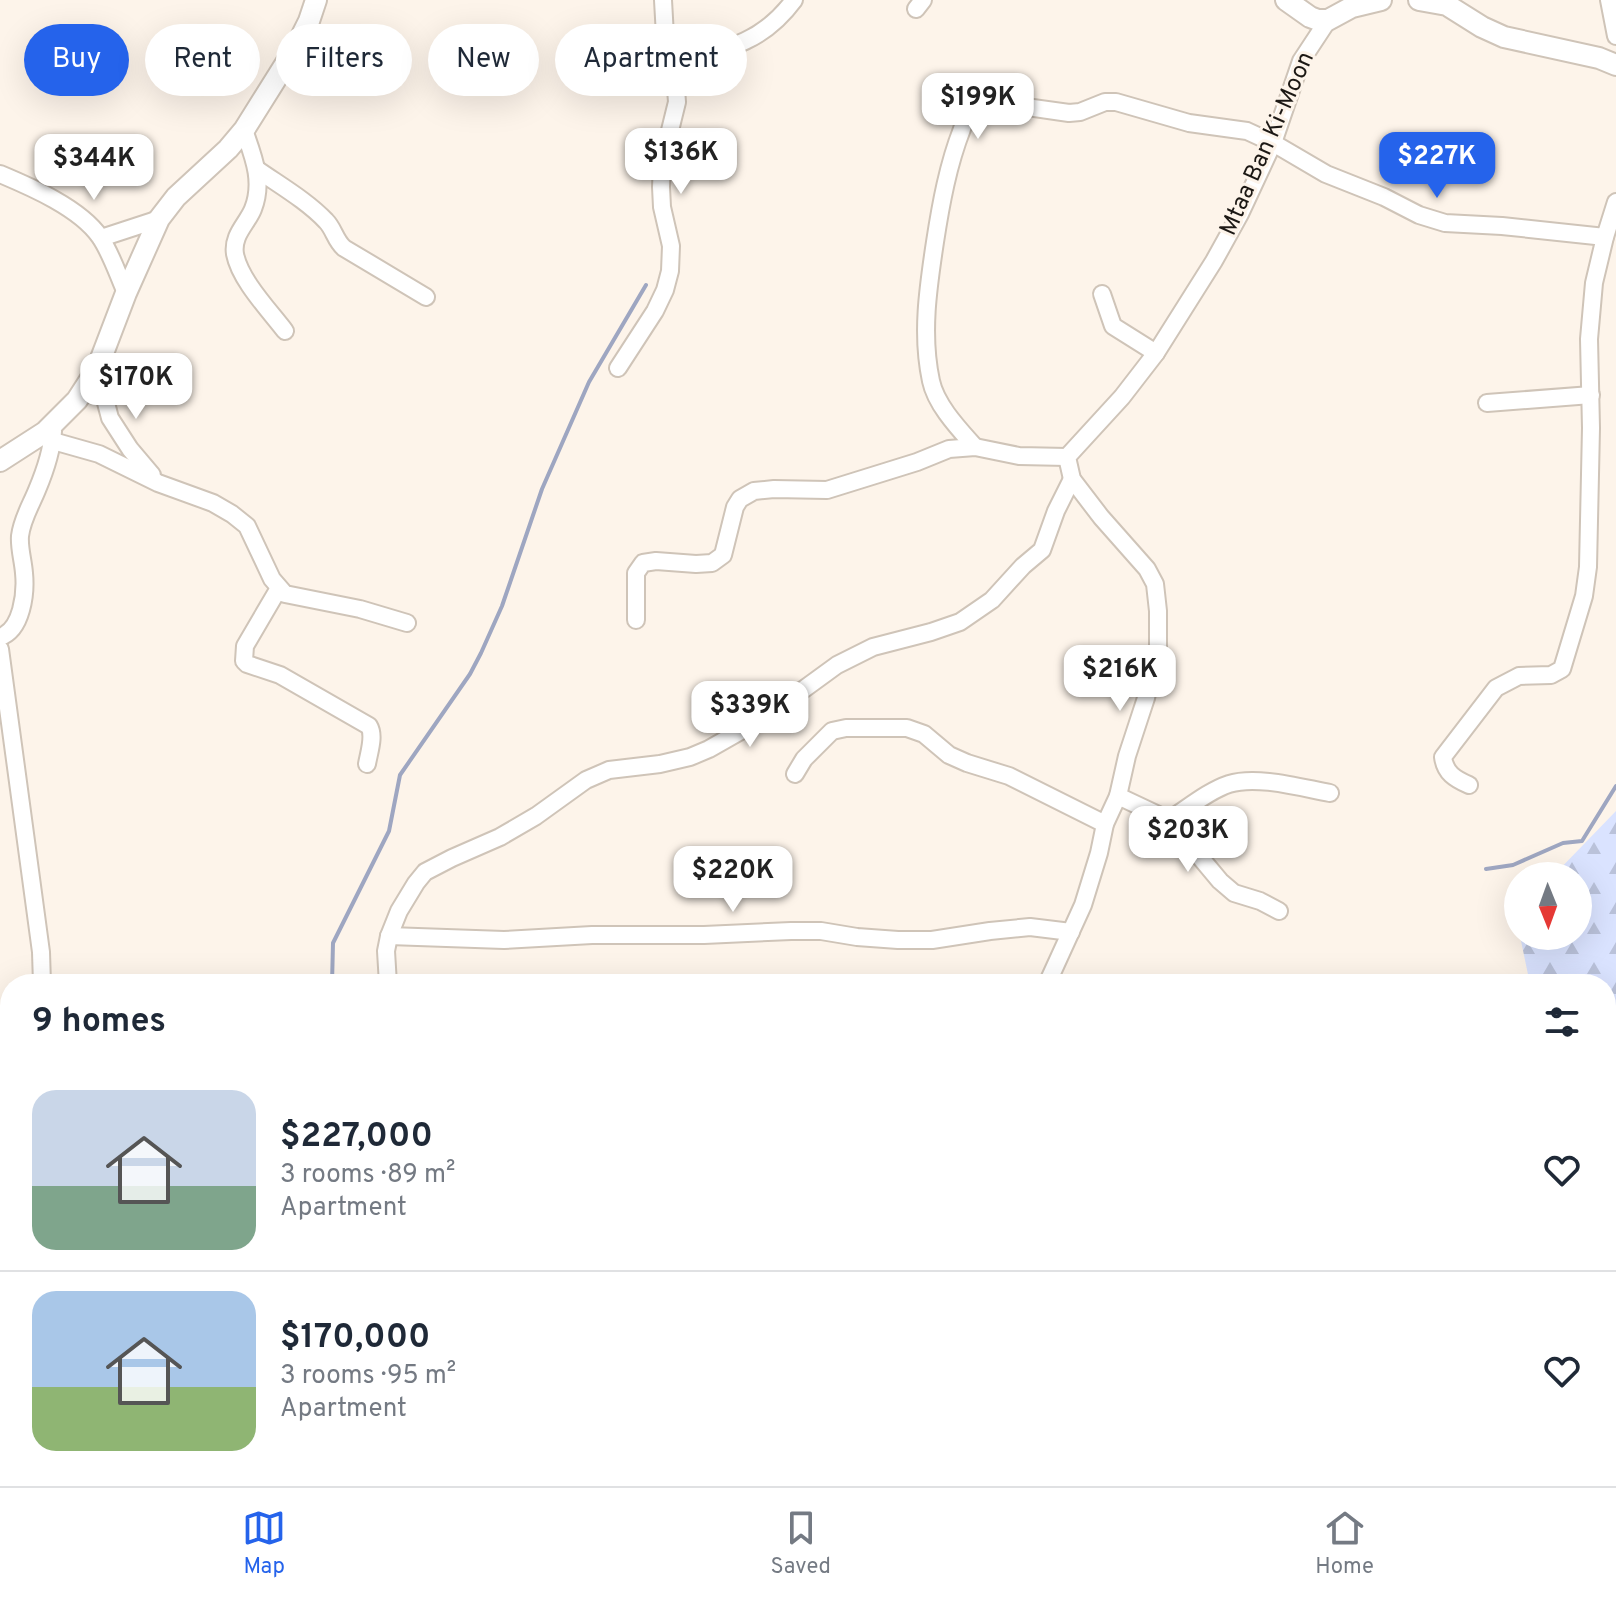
<!DOCTYPE html>
<meta charset="utf-8">
<style>
body{margin:0;font-family:Overpass,sans-serif;background:#f2f2f3;color:#1f2937;height:100vh;display:flex;flex-direction:column;font-size:30px;white-space:nowrap}
*{box-sizing:border-box;margin:0}
p{font-size:26px;color:#747a83}
.icon{flex:none;width:44px;height:44px;fill:none;stroke:currentColor;stroke-width:2;stroke-linecap:round;stroke-linejoin:round}
.map{position:relative;flex:1;overflow:hidden}
.details{position:absolute;left:0px;top:974px;width:1616px;height:512px;display:flex;flex-direction:column;background:#fff;border-radius:32px 32px 0 0;box-shadow:0 8px 32px #0002}
.details>*{flex:none}
.hud{position:absolute;left:24px;top:24px;width:800px;height:72px;display:flex;gap:16px}
.needle{width:52px;rotate:179deg}
.tools{position:absolute;left:1504px;top:862px;display:grid;gap:16px}
.tools a{display:grid;place-items:center;width:88px;height:88px;border-radius:50%;background:#fff;box-shadow:0 8px 32px #0002;font-size:40px}
.price{position:absolute;translate:-50% -68px;padding:0 18px;border-radius:16px;background:#fff;color:#222;font-size:26px;line-height:52px;filter:drop-shadow(0 2px 4px #0008)}
.price::after{content:'';position:absolute;left:50%;top:48px;width:24px;height:18px;margin-left:-12px;background:inherit;clip-path:polygon(0 0,100% 0,50% 100%)}
.price.active{background:#2563eb;color:#fff}
ul{padding:0;list-style:none}
li{display:flex;align-items:center;gap:24px;height:200px;padding:0 32px}
li+li{border-top:2px solid #e0e1e3}
li span{display:grid;place-items:center;flex:none;width:224px;height:160px;border-radius:24px;color:#555}
li>.icon{margin-inline-start:auto}
span .icon{width:96px;height:96px;fill:#fffc;stroke-width:1}
li b{font-size:34px}
h2{display:flex;justify-content:space-between;align-items:center;height:96px;padding:0 32px;font-size:34px}
.tag{padding:0 28px;border-radius:36px;background:#fff;box-shadow:0 8px 32px #0002;font-size:28px;line-height:72px}
.tag.active{background:#2563eb;color:#fff}
.menu{display:flex;justify-content:space-around;align-items:center;height:112px;border-top:2px solid #e0e1e3;background:#fff;font-size:22px;color:#747a83}
.menu a{display:grid;justify-items:center;gap:4px}
.menu .active{color:#2563eb}
.map>svg:first-child{display:block}
</style>
<div class="map">
<svg width="1616" height="1486" viewBox="0 0 1616 1486">
<defs>
<pattern id="forest-firs" width="22" height="20" patternUnits="userSpaceOnUse" patternTransform="scale(2)"><rect width="22" height="20" fill="#dae3ff"/><path d="M5 1l3.5 6h-7zM16 11l3.5 6h-7z" fill="#bac2da"/></pattern>
</defs>
<rect width="100%" height="100%" fill="#fdf4ea"/>
<path fill="url(#forest-firs)" d="M1616 811V1124L1606 1129V984H1530L1520 936H1578V876H1553Z"/>
<g fill="none" stroke-linecap="round" stroke-linejoin="round">
<g stroke="#9ea6c1" stroke-width="4">
<path d="M1486 869 1513 865 1563 843 1582 841 1616 786"/>
<path d="M332 984 333 943 389 831 400 775 470 674 481 653 502 606 542 489 589 382 646 285"/>
<path d="M254 1486V1476"/>
</g>
<g stroke="#cfc4b8" stroke-width="20">
<g id="minor">
<path d="M1609 0 1616 36"/>
<path d="M916 9 923 0"/>
<path d="M670 62C722 50 760 46 794 0"/>
<path d="M244 130C253 156 264 181 253 209 247 224 232 235 235 254 240 280 269 310 285 331"/>
<path d="M258 170C281 186 307 201 326 221 334 229 335 240 344 248L426 297"/>
<path d="M0 174C31 187 80 208 100 237 111 253 118 275 126 293"/>
<path d="M101 238 159 219"/>
<path d="M1102 294 1113 326 1156 353"/>
<path d="M618 368 655 311 665 290 670 271 671 246 662 207 661 187 662 163 677 102 676 89 665 36 663 0"/>
<path d="M97 369 110 418 130 449 152 475"/>
<path d="M1487 403 1591 395"/>
<path d="M53 441 99 454 158 483 213 503 232 514 247 526 272 579 285 594 360 609 407 623"/>
<path d="M975 447C959 429 936 405 931 381 921 335 928 288 935 242 941 203 948 165 962 129 965 119 966 109 974 102H991L1069 113 1080 112 1105 102H1116L1189 123 1247 131 1273 143 1326 174 1384 197 1419 215 1445 223 1502 226 1605 237"/>
<path d="M279 588 245 646 244 661 247 664 280 675 369 726C375 736 369 752 367 764"/>
<path d="M636 620V573L643 563 656 561 696 564 712 563 723 555 735 507 740 499 754 491 774 489 827 490 917 462 949 449 975 447 1019 456 1067 457"/>
<path d="M0 637C22 630 26 593 24 573 23 560 19 548 20 536 22 519 31 505 37 490 45 471 52 451 53 431"/>
<path d="M0 649 41 952 42 984"/>
<path d="M795 774 804 759 832 731 846 728H907L924 734 949 755 967 763 1009 776 1105 824"/>
<path d="M1469 785C1455 779 1445 773 1443 757L1496 688 1519 676 1551 675 1562 669 1584 596 1588 567 1591 428 1589 339 1594 283 1605 237 1616 202"/>
<path d="M1118 796 1169 820 1220 881 1234 893 1260 901 1279 911"/>
<path d="M1169 820C1188 808 1208 791 1229 784 1257 775 1302 788 1330 793"/>
<path d="M389 936 504 940 592 935H704L791 931H821L857 937 898 940H932L990 931 1030 927 1071 932"/>
<path d="M388 984 386 951 389 936 399 911 416 883 425 872 452 858 500 837 536 816 586 780 609 770 660 764 690 757 709 749 767 716 837 665 873 647 931 632 960 622 992 600 1023 566 1042 550 1056 511 1072 479"/>
<path d="M1047 984 1083 905 1099 853 1105 824 1118 796 1127 756 1146 698 1158 646V611L1155 584 1147 569 1101 517 1072 479 1067 457 1122 397 1156 353 1214 261 1240 214 1273 143 1301 61 1328 20"/>
<path d="M0 1101 10 1103"/>
<path d="M0 1174 10 1155"/>
<path d="M1606 1339 1616 1330"/>
<path d="M644 1476 661 1486"/>
<path d="M831 1476 832 1486"/>
<path d="M0 1480 49 1476"/>
<path d="M680 1486 695 1476"/>
<path d="M915 1486V1476"/>
<path d="M1081 1486 1089 1476"/>
<path d="M1152 1486 1165 1476"/>
<path d="M1456 1486 1462 1476"/>
</g>
</g>
<g stroke="#cfc4b8" stroke-width="24">
<g id="tertiary">
<path d="M1286 0 1310 17 1318 20H1328L1352 7 1381 0"/>
<path d="M1419 0 1447 5 1482 27 1504 37 1599 58 1616 65"/>
<path d="M0 461 45 432 77 400 97 369 126 293 159 219 176 197 228 149 244 130 296 47 309 21 316 0"/>
</g>
</g>
<use href="#minor" stroke="#fff" stroke-width="16"/>
<use href="#tertiary" stroke="#fff" stroke-width="20"/>
</g>
<g text-anchor="middle" dominant-baseline="central" stroke-width="6" stroke-linejoin="round" paint-order="stroke">
<g font-size="24" fill="#1c1814" stroke="#fdf4ea">
<text transform="translate(1268 144) rotate(-66)">Mtaa Ban Ki-Moon</text>
</g>
</g>
</svg>
<div class="tools">
<a><svg class="needle" viewBox="-14 -14 28 28"><path d="M0-13l5 13h-10z" fill="#e53935"/><path d="M0 13l5-13h-10z" fill="#747a83"/></svg></a>
</div>
<b class="price" style="left:978px;top:141px">$199K</b>
<b class="price" style="left:681px;top:196px">$136K</b>
<b class="price active" style="left:1437px;top:200px">$227K</b>
<b class="price" style="left:94px;top:202px">$344K</b>
<b class="price" style="left:136px;top:421px">$170K</b>
<b class="price" style="left:1120px;top:713px">$216K</b>
<b class="price" style="left:750px;top:749px">$339K</b>
<b class="price" style="left:1188px;top:874px">$203K</b>
<b class="price" style="left:733px;top:914px">$220K</b>
<div class="hud">
<a class="tag active">Buy</a>
<a class="tag">Rent</a>
<a class="tag">Filters</a>
<a class="tag">New</a>
<a class="tag">Apartment</a>
</div>
<section class="details">
<h2>9 homes<svg class="icon" aria-label="filters" viewBox="0 0 24 24"><path d="M4 7h16M4 17h16"/><circle cx="9" cy="7" r="2"/><circle cx="15" cy="17" r="2"/></svg></h2>
<ul>
<li><span style="background:linear-gradient(#c9d6e8 60%,#7fa58c 0)"><svg class="icon" aria-label="home" viewBox="0 0 24 24"><path d="M3 11l9-7 9 7M6 9v11h12V9"/></svg></span><div><b>$227,000</b><p>3 rooms · 89 m²</p><p>Apartment</p></div><svg class="icon" aria-label="heart" viewBox="0 0 24 24"><path d="M12 20l-8-8c-3-5 5-10 8-4 3-6 11-1 8 4z"/></svg></li>
<li><span style="background:linear-gradient(#a9c7e8 60%,#8fb573 0)"><svg class="icon" aria-label="home" viewBox="0 0 24 24"><path d="M3 11l9-7 9 7M6 9v11h12V9"/></svg></span><div><b>$170,000</b><p>3 rooms · 95 m²</p><p>Apartment</p></div><svg class="icon" aria-label="heart" viewBox="0 0 24 24"><path d="M12 20l-8-8c-3-5 5-10 8-4 3-6 11-1 8 4z"/></svg></li>
</ul>
</section>
</div>
<nav class="menu">
<a class="active"><svg class="icon" aria-label="map" viewBox="0 0 24 24"><path d="M3 6l6-2 6 2 6-2v14l-6 2-6-2-6 2zM9 4v14M15 6v14"/></svg>Map</a>
<a><svg class="icon" aria-label="saved" viewBox="0 0 24 24"><path d="M7 4h10v16l-5-4-5 4z"/></svg>Saved</a>
<a><svg class="icon" aria-label="home" viewBox="0 0 24 24"><path d="M3 11l9-7 9 7M6 9v11h12V9"/></svg>Home</a>
</nav>
